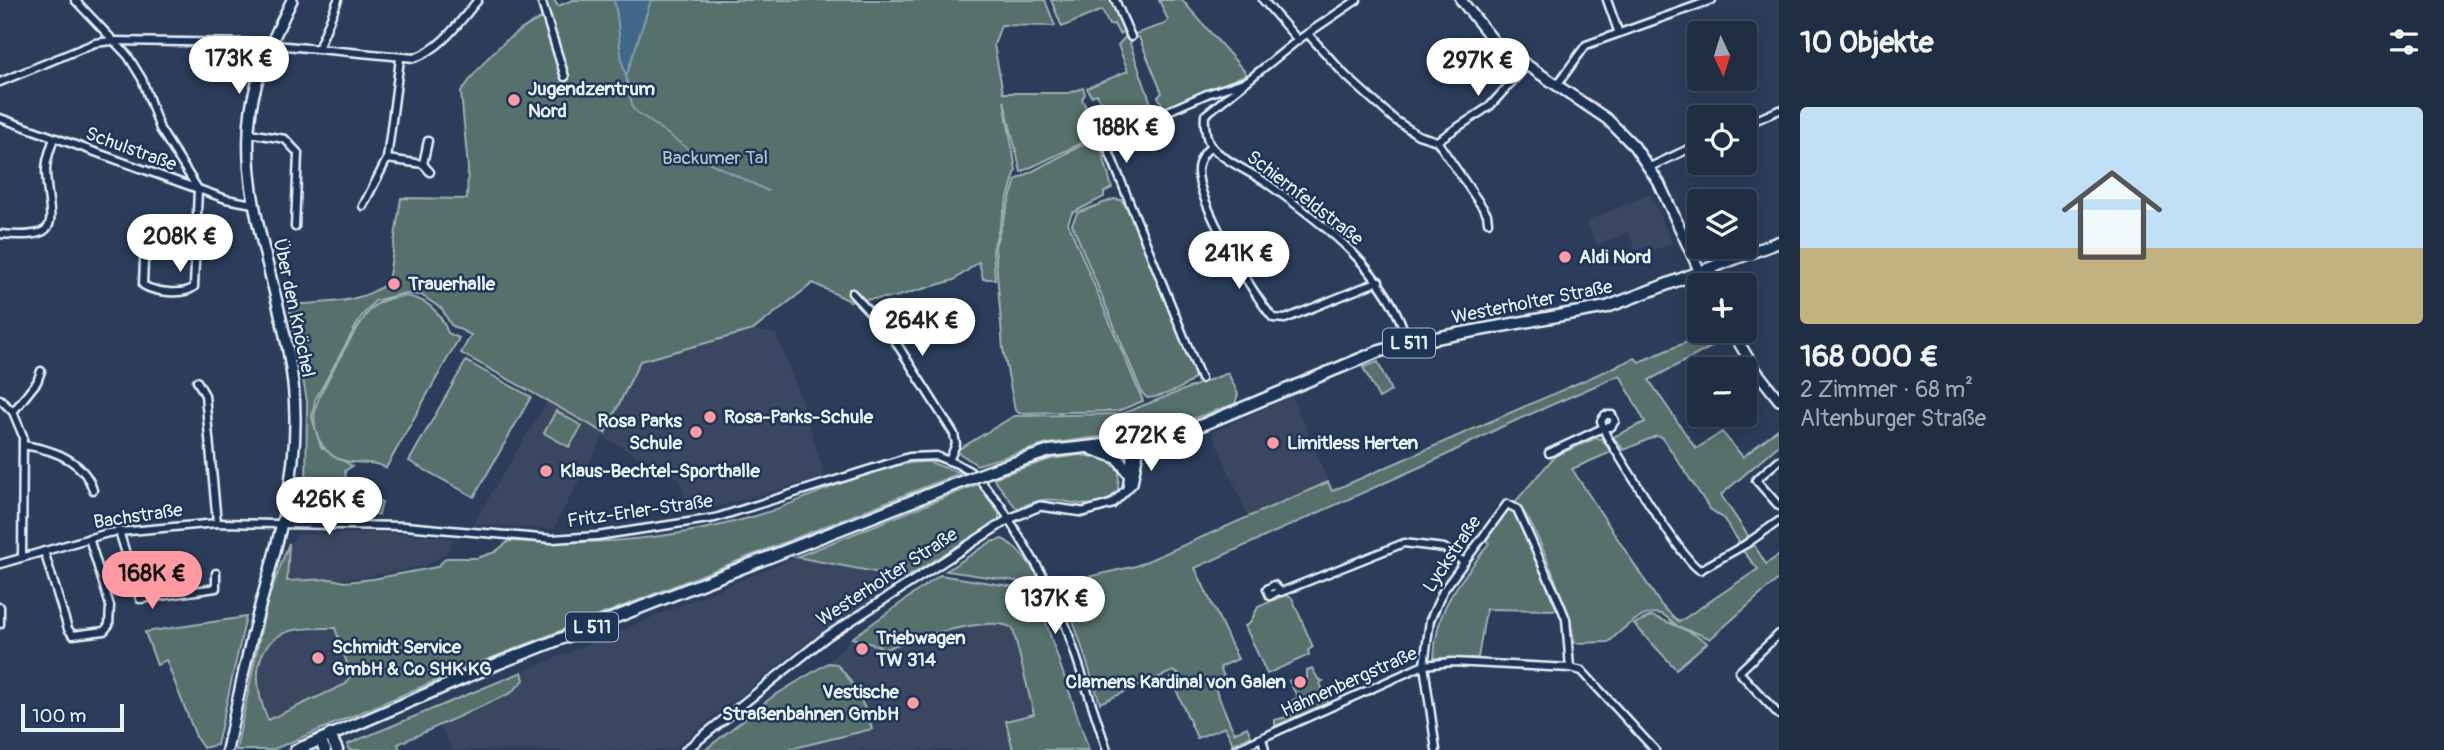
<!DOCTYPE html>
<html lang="de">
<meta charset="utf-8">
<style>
body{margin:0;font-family:Pangolin,sans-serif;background:#2d3a4f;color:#f1f3f6;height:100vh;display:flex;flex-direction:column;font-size:26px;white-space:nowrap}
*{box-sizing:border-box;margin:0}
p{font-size:23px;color:#a2a8b2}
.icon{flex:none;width:38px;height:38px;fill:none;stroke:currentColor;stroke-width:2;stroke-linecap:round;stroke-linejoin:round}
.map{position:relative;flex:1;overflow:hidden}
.details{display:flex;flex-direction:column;background:#202e44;width:665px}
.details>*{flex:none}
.needle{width:46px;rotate:176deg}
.fabs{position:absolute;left:1687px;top:21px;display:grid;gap:14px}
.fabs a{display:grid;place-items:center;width:70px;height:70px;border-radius:7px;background:#202e44;box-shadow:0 4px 18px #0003,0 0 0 2px #3d4a5d;font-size:35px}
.scale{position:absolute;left:21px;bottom:18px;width:103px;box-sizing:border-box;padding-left:7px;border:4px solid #e8f1f8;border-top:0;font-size:19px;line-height:24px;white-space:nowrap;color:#e8f1f8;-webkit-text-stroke:5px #1d3557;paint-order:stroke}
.price{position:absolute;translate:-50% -60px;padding:0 16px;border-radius:24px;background:#fff;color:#222;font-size:23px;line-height:46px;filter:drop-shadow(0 2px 4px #0008)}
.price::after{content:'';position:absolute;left:50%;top:42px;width:21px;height:16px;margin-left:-10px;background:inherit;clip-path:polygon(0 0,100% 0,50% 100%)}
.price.current{background:#ff9aa2;color:#111}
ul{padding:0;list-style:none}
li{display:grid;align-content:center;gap:14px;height:371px;padding:0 21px}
li span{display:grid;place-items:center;height:217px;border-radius:7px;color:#555}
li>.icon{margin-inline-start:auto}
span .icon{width:126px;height:126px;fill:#fffc;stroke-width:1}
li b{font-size:30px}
h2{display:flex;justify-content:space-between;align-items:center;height:84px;padding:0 21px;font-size:30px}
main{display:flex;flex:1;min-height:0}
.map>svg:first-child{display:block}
</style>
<main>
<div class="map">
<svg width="1779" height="750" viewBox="0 0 1779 750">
<rect width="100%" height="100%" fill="#2b3d5b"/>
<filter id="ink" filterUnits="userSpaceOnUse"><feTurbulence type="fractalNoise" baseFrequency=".0143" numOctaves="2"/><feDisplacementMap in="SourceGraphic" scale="14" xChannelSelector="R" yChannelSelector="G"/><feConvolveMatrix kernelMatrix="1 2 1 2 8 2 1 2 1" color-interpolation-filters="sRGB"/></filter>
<g filter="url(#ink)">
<g fill="#3b4760">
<path d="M1651 194 1672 243 1654 250 1650 245 1636 250 1628 232 1597 245 1586 221Z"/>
<path d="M753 330 776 334 801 398 825 477 690 514 680 480 603 437 553 529 473 524 548 400 605 433 640 361Z"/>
<path d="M1292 396 1328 482 1248 517 1212 432Z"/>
<path d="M371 532 454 538 447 553 425 566 357 578 286 581 289 543 298 535Z"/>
<path d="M796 557 906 578 813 638 672 750H452L440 727 511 693 524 680 522 672Z"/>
<path d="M893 608 1038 610 1083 750H705L772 697 826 666 852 637Z"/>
<path d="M335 628 351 675 346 684 268 720 258 697V672L265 648 282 634Z"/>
</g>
<g fill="#566f6c" stroke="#9fb0b2" stroke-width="2" fill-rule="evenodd">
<path d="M537 0H554L558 6 573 0H1045L1055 26 1001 25 994 45 1003 93H1069L1083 88 1085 94 1082 99 1099 135 1021 172 1004 101 1016 170 993 249 995 279H983L979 262 954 280 895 297 850 301 813 283 753 330 640 361 605 433 461 353 471 335 451 325 442 309 421 295 401 294 375 301 361 317 315 400 312 417 321 447 352 466 345 471 346 479 362 494 382 502 379 515 307 508 303 500 306 492 307 401 289 305C322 302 361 305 388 282L401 198 467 199 468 168 461 92C486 57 504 37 543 17Z"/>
<path d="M1051 0H1112L1125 31 1119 34 1114 24 1109 25 1102 10 1062 27Z"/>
<path d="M1159 0H1182L1247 74 1170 107H1164L1158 97 1162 93 1139 37 1134 39 1132 35 1165 24 1168 20Z"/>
<path d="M1127 35 1154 112 1130 123 1127 119 1110 122 1097 94 1091 96 1087 88 1128 71 1118 45Z"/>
<path d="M1095 143 1100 144 1112 188 1104 192V197L1072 213 1068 223 1143 401 1118 411 1019 413 1015 410 1003 349 995 246 1016 180 1080 146Z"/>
<path d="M1114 199 1121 200 1128 209 1196 375C1190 387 1161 397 1147 398L1142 393 1072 224 1077 213Z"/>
<path d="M402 296C426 297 440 311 448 333L459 338 386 468C366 456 342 472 323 446 316 437 313 422 315 411 317 394 360 320 372 308 380 300 391 298 402 296Z"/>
<path d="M1706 334 1713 346 1649 380 1696 449 1722 432 1743 457 1779 428V445L1721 495 1751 540 1742 546 1723 518 1710 509 1662 437 1656 436 1624 450 1613 437 1645 422 1620 375 1501 427 1440 458 1195 568 1238 659 1220 667 1227 684 1215 688 1234 733 1247 727 1251 736 1233 744 1225 727 1197 738 1171 678 1179 674 1173 671 1100 703 1061 583 1136 566 1328 482 1332 491 1635 358 1639 362Z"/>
<path d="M466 361 531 397 474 497 409 461Z"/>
<path d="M1378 362 1391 391 1379 398 1363 367Z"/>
<path d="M1228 373 1238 394 1235 404 1166 428 1047 444 977 465 956 451 1014 416 1121 414Z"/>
<path d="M556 411 582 426 569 447 544 433Z"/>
<path d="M1596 438 1602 439 1611 452 1572 469 1661 605 1679 622 1758 569 1742 550 1754 545 1766 564 1779 555V582L1777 580 1710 639C1699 632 1690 632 1679 627 1673 624 1668 616 1661 614 1643 609 1621 630 1609 642L1575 643C1570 616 1535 517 1515 502L1555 456Z"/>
<path d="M1081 455 1107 459 1119 471 1118 490C1100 513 1080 503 1056 500 1042 498 1029 503 1017 509L993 478 1051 459Z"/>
<path d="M929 462 960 473 466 668 272 750H236L267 602 289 543 287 581 331 579 345 582 373 579 437 567 446 558H477L495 552 509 541C592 546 682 539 762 514 810 499 880 460 929 462ZM335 628 351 675 346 684 268 720C256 693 249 653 280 635 294 627 319 628 335 628Z"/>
<path d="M978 484 999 514V520L906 578 796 557Z"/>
<path d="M1509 510 1516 513 1557 610 1486 609 1478 658H1434C1437 601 1459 586 1489 543L1486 539 1503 513Z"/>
<path d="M1002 539C1017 545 1031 566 1040 579L1036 584 946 571 991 542Z"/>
<path d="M940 575C955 578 1031 588 1037 592 1044 599 1045 608 1044 617L1089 750H1013L1006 721 1034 714 1013 629C995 612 906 641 882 650L879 646 852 638Z"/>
<path d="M1285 595 1292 598 1313 647 1308 650 1309 655 1267 674 1245 626 1250 623 1258 607Z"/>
<path d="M1651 616C1660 618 1701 636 1707 643L1676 669 1634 624Z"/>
<path d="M246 617 217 745 203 748 197 739 166 660 157 665 145 632Z"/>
<path d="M828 663 836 664C853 679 866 708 872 729L786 750H705L772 697Z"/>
<path d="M1312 668 1318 679 1323 681 1320 683 1328 703 1275 726V720L1290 716 1293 712 1288 702 1298 698 1289 681 1297 677 1302 682 1307 679V670Z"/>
<path d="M522 672 524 680 511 693 398 744 400 750H349L348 744Z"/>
</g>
<path fill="#416688" stroke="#849eb5" stroke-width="2" d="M614 0H651L626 77C617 51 621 26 614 0Z"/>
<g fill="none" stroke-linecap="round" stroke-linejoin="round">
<path stroke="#849eb5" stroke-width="2" d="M626 77 633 109 702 159 768 191"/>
<g stroke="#e8f1f8" stroke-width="11">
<g id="minor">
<path d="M75 0 128 56 142 79 160 129 198 189 194 287C183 296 154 292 143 285L144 260 150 255H194"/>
<path d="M541 0 565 77"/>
<path d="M1115 0 1131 37"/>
<path d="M1263 0 1298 40"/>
<path d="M1357 0 1298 40 1205 115C1204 123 1206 140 1211 146 1224 161 1249 171 1265 182 1323 223 1389 272 1408 343"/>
<path d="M1607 0 1618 31"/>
<path d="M1308 34 1345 75 1395 120 1418 135 1437 141 1487 214 1488 222"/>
<path d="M318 49 338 0"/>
<path d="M0 82 95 43 111 41 254 43 414 58C442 49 459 22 478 0"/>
<path d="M1557 85 1586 45 1712 0"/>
<path d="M0 118 226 199 253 204"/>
<path d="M1745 125 1779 110"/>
<path d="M249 133 285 139 298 153 295 227"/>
<path d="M1437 141 1490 106 1527 65"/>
<path d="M1211 146C1204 153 1199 159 1198 169 1196 200 1252 293 1273 318L1285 319 1379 281"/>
<path d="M387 159 423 164 430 172"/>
<path d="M423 164 428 141"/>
<path d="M1650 167 1699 144"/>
<path d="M363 206 387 159 400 59"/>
<path d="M0 234C70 240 47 220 46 170 46 159 51 148 54 138"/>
<path d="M852 293 892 336 954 434 956 444 949 461"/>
<path d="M1201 379 1104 139 1207 94 1247 81"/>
<path d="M197 381 205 395 217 523"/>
<path d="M0 399 13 412 23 436 22 557"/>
<path d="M13 412 37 382 41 371"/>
<path d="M23 445C51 449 84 460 93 490"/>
<path d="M1549 453 1605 427H1611L1615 421 1612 415H1605L1601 421 1606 435C1620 457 1683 562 1700 570L1746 544 1779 521"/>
<path d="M1779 460 1756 480 1779 506"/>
<path d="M119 531 140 599 216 588V573"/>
<path d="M44 551 68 629 73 635 104 631 109 625 110 606 89 538"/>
<path d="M0 564 108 533 217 523 405 526 552 539 597 536 715 518 909 457 936 456 957 464 975 474 1001 506 1057 599 1107 750"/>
<path d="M1277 592 1270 596 1267 589 1274 585 1281 592 1404 543 1444 548 1464 562"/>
<path d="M0 607V624"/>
<path d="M1779 634 1739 672 1779 715"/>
<path d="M1262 738 1265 750"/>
<path d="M1235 750 1424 665 1452 662 1570 668 1582 671 1655 750"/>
<path d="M1436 750 1424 665 1430 620 1443 591 1507 504 1517 509 1560 604 1566 619 1570 668"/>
</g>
</g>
<g stroke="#e8f1f8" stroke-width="12">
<g id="tertiary">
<path d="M1127 489 1133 442"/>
<path d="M686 750 826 637 1009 519 1040 506 1083 512 1112 504 1133 483 1141 441"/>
</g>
</g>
<g stroke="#e8f1f8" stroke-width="14">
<g id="secondary">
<path d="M1461 0 1497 45 1607 119 1634 146 1659 183 1706 285"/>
<path d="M1732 331 1754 368 1779 400"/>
<path d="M227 750C236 709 244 667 255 625 273 556 296 490 295 418 295 313 236 215 251 109 257 70 275 35 292 0"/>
</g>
</g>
<g stroke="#e8f1f8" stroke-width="15">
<g id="primary">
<path d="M1092 449 1118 458 1129 474"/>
<path d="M998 468 1050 451 1141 441 1197 427 1377 352 1408 343 1607 307 1779 242"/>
<path d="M330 735 337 750"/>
<path d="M325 750 320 740 499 663 953 485"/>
</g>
</g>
<g stroke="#e8f1f8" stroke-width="15">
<path id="trunk" d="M296 750 320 740"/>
</g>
<use href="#minor" stroke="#1d3557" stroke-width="6"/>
<use href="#tertiary" stroke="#1d3557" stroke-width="7"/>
<use href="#secondary" stroke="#1d3557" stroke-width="9"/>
<use href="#primary" stroke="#1d3557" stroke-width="10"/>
<use href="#trunk" stroke="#1d3557" stroke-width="10"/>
<g stroke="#e8f1f8" stroke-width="15" stroke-linecap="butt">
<path id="primary-bridge" d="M953 485 998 468"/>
</g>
<use href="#primary-bridge" stroke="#1d3557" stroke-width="10"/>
</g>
</g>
<g fill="#ff9aa2" stroke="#1d3557" stroke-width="2.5">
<circle cx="514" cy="100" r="7"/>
<circle cx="1565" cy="257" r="7"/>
<circle cx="394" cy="284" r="7"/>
<circle cx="710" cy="417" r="7"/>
<circle cx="696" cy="432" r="7"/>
<circle cx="1273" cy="443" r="7"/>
<circle cx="546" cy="471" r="7"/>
<circle cx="862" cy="649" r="7"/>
<circle cx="318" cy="658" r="7"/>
<circle cx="1300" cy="682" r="7"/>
<circle cx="913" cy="703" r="7"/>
</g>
<g text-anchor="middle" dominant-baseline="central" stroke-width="5" stroke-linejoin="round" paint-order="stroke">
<g fill="#1d3557" stroke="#abb9c8" stroke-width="2">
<rect x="1383" y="328.5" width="52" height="29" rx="5"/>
<rect x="566" y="612.5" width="52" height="29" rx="5"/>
</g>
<g font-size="18" font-weight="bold" fill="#e8f1f8">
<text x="1409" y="343">L 511</text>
<text x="592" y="627">L 511</text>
</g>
<g font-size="19" font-weight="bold" fill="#e8f1f8" stroke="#1d3557" text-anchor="start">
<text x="528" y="89">Jugendzentrum<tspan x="528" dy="22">Nord</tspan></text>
<text x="1579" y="257">Aldi Nord</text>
<text x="408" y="284">Trauerhalle</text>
<text x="724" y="417">Rosa-Parks-Schule</text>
<text x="682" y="421" text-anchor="end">Rosa Parks<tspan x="682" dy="22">Schule</tspan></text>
<text x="1287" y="443">Limitless Herten</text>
<text x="560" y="471">Klaus-Bechtel-Sporthalle</text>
<text x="876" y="638">Triebwagen<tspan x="876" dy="22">TW 314</tspan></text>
<text x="332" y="647">Schmidt Service<tspan x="332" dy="22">GmbH &amp; Co SHK KG</tspan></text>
<text x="1286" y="682" text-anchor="end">Clamens Kardinal von Galen</text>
<text x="899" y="692" text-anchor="end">Vestische<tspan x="899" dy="22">Straßenbahnen GmbH</tspan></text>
</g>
<g font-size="19" fill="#e8f1f8" stroke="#1d3557">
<text transform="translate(131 149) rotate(20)">Schulstraße</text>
<text transform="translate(1305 198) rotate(38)">Schiernfeldstraße</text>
<text transform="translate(1532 302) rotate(-11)">Westerholter Straße</text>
<text transform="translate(294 308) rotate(78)">Über den Knöchel</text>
<text transform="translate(640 511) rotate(-8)">Fritz-Erler-Straße</text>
<text transform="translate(138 516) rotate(-8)">Bachstraße</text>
<text transform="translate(1452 554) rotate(-56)">Lyckstraße</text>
<text transform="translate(887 577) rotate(-33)">Westerholter Straße</text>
<text transform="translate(1349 682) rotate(-24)">Hahnenbergstraße</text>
</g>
<g font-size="19" fill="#b5c4c7" stroke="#1d3557">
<text x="715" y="158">Backumer Tal</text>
</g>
</g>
</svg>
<div class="fabs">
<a><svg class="needle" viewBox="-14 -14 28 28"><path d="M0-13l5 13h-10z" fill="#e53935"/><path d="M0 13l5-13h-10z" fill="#a2a8b2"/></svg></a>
<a><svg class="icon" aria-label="locate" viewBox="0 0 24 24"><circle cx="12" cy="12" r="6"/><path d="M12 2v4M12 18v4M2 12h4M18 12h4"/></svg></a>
<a><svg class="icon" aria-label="layers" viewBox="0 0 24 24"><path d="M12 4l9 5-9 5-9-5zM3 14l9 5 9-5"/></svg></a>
<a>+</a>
<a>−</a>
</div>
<div class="scale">100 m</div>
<b class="price" style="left:239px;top:96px">173K €</b>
<b class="price" style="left:1478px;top:98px">297K €</b>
<b class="price" style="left:1126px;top:165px">188K €</b>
<b class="price" style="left:180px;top:274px">208K €</b>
<b class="price" style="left:1239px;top:291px">241K €</b>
<b class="price" style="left:922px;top:358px">264K €</b>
<b class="price" style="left:1151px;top:473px">272K €</b>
<b class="price" style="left:329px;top:537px">426K €</b>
<b class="price current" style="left:152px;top:611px">168K €</b>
<b class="price" style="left:1055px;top:636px">137K €</b>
</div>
<section class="details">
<h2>10 Objekte<svg class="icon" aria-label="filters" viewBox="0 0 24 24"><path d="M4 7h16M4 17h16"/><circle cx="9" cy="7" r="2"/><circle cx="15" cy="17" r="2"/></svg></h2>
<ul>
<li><span style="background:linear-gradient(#bfe0f5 65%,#c2b280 0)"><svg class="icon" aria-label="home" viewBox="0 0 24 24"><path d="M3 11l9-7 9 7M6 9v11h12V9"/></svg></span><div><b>168 000 €</b><p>2 Zimmer · 68 m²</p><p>Altenburger Straße</p></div></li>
</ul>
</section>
</main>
